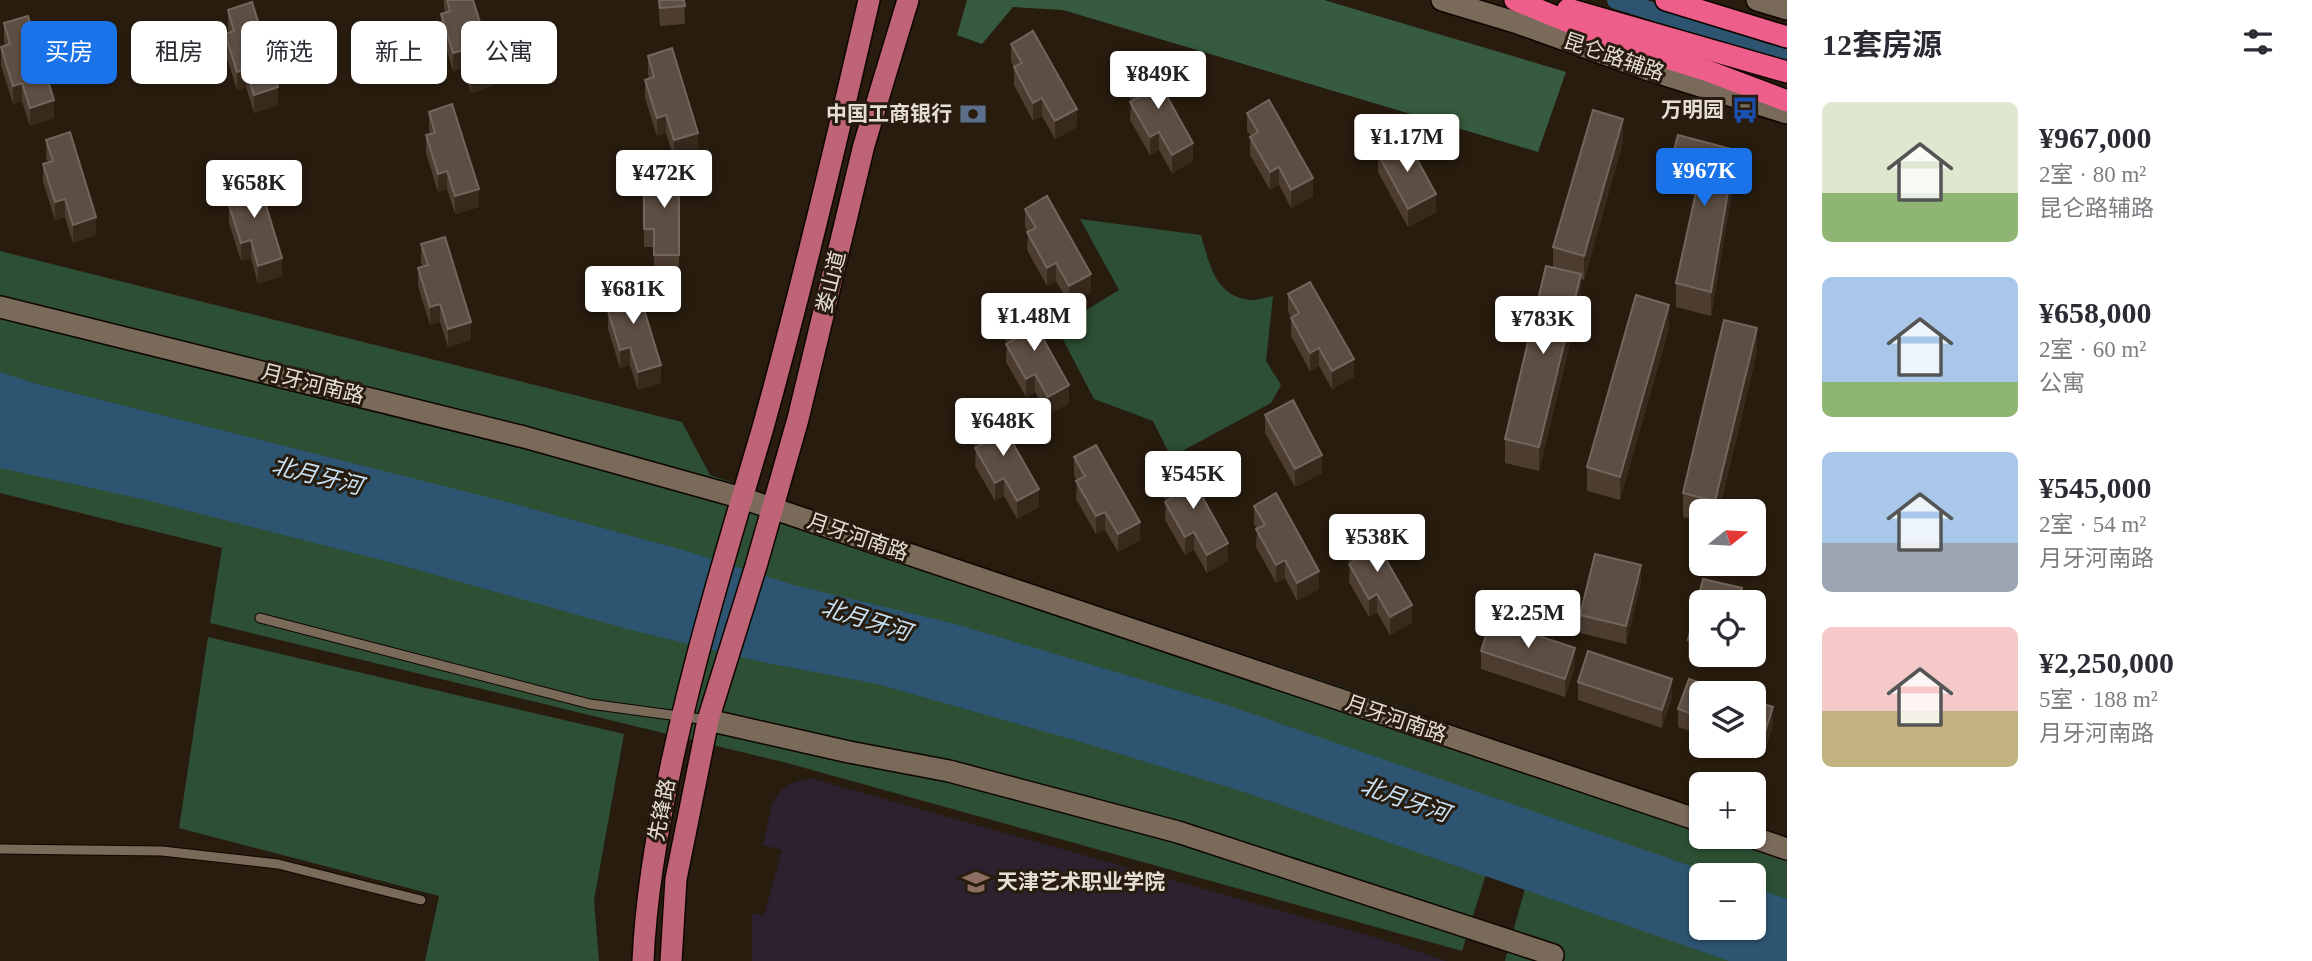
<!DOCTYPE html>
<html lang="zh">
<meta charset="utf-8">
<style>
body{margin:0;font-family:"Times New Roman","Noto Sans SC",serif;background:#f2f2f3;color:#2b2b33;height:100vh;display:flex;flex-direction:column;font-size:26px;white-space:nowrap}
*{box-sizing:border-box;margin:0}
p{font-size:23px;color:#7c7c81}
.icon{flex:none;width:38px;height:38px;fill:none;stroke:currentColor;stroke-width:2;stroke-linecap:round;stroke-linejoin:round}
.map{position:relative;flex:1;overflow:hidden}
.side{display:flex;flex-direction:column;background:#fff;width:525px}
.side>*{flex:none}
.hud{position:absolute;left:21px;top:21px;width:665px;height:63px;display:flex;gap:14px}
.needle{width:46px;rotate:72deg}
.buttons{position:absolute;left:1689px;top:499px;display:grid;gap:14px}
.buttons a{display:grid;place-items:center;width:77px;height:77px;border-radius:10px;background:#fff;box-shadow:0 2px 5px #0004;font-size:35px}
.price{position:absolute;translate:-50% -60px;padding:0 16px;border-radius:7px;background:#fff;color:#222;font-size:23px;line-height:46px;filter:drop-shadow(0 2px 4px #0008)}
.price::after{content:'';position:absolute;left:50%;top:42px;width:21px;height:16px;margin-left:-10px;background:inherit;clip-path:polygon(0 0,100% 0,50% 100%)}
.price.current{background:#1a73e8;color:#fff}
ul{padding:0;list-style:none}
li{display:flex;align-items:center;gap:21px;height:175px;padding:0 35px}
li span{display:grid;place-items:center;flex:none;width:196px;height:140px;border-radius:10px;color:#555}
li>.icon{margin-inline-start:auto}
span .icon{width:84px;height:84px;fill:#fffc;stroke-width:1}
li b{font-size:30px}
h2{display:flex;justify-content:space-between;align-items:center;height:84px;padding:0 35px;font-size:30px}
.chip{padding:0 24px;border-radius:10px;background:#fff;box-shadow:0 2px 5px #0004;font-size:24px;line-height:63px}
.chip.current{background:#1a73e8;color:#fff}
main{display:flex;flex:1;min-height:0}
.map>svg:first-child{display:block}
</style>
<main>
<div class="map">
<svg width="1787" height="961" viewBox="0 0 1787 961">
<rect width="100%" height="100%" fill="#281c0e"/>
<path fill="#2b212f" d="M810 778 1374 937 1446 961H752V913L764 916 782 850 763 845 772 804 781 790 795 782Z"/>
<g fill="#2d4f34">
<path d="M1080 219 1201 235C1209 263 1215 297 1251 300 1258 300 1267 297 1273 296L1266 361 1281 385 1271 403 1171 457 1153 421 1094 399 1057 328 1119 290Z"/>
<path d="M0 251 682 422 710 475 1407 709 1701 819V836L1747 837 1787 852V950L1754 928V875H1701L1493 852 1462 951 787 763 210 623 222 548 0 493Z"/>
<path d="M208 637 624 734 594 900 599 961H425L439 896 179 828Z"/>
<path d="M1529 874 1781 961H1505Z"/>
</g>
<path fill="#375b3e" d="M967 0H1324L1566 72 1538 152 1063 10 1013 7 982 44 957 35Z"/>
<path fill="#2d5470" d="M0 372 34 383 503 501 683 550 794 585 955 624 1227 705 1717 875H1701V928H1754V888L1787 899V961H1729L1247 793 1081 742 877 684 762 662 627 629 397 564 142 499 0 468Z"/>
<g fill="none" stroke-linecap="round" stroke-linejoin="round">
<g stroke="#2d5470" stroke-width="18">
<path d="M1616 0 1658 13 1669 9"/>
<path d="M1658 13 1787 52"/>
</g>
<g stroke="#100600" stroke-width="11">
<g id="lane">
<path d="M260 618 590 704 708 720"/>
<path d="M0 849 162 851 278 864 421 900"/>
</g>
</g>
<g stroke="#100600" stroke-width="24">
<g id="secondary">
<path d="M1442 0 1518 23 1649 70 1787 113"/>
<path d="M1757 0 1787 9"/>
<path d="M0 307 524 437 742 498 1701 821"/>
<path d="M708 720 849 752 949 771 1178 832 1553 955 1551 961"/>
<path d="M1749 836 1787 849"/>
</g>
</g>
<g stroke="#100600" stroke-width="24">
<g id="primary">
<path d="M643 961C646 892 658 825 673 757 697 647 730 539 762 431 802 288 836 144 869 0"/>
<path d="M671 961 676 879 708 720 756 566 798 419 864 145 908 0"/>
</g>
</g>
<g stroke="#100600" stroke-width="24">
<g id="highway">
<path d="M1515 0 1617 42 1708 71 1787 101"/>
<path d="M1666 0 1787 37"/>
<path d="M1568 9 1787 72"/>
</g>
</g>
<use href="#lane" stroke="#796a5a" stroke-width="9"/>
<use href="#secondary" stroke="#796a5a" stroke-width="21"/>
<use href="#primary" stroke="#bf6377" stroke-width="21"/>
<use href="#highway" stroke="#ed5f8a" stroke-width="21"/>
</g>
<g fill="#4d3d31">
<path d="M444 0H473L494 85 471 93 463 68 453 71 441 32V14L445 13 444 8Z"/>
<path d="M658 0H684L685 24 660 26Z"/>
<path d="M228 10 278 105 254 113 246 87 237 90 225 52V34L229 32 228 28Z"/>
<path d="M4 23 54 118 30 126 22 101 13 104 1 65V47L5 46 4 41Z"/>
<path d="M1011 44 1077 127 1055 139 1042 116 1033 121 1014 85V67L1011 62Z"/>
<path d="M648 56 698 151 674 158 666 133 657 136 645 98V80L649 78 648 74Z"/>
<path d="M1128 78 1193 161 1172 173 1159 150 1150 155 1130 120 1131 101 1128 96Z"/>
<path d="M429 112 479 207 455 214 447 189 438 192 426 153V135L430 134 429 130Z"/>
<path d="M1247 113 1313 196 1291 208 1279 185 1270 190 1250 155V137L1251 136 1247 131Z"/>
<path d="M46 140 96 235 73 243 65 217 55 220 43 182V164L48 162 46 158Z"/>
<path d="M1623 142 1584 280 1581 279V298L1539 471 1505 463V439L1553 267V247Z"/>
<path d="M1378 154 1436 212 1408 227 1378 172Z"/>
<path d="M1670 165 1735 174 1711 316 1676 307V283L1695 196 1670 188Z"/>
<path d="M679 166V273H654V247H644V188H654Z"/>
<path d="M232 181 282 276 258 284 251 258 241 261 229 223V205L233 203 232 199Z"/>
<path d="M1025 209 1091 292 1069 304 1056 281 1047 286 1027 250 1028 232 1025 227Z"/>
<path d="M421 244 471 340 448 347 440 322 430 325 418 286V268L423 267 421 262Z"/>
<path d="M611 288 661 383 638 390 630 365 620 368 608 329V311L612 310 611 306Z"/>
<path d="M1288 294 1354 377 1332 389 1319 366 1310 371 1291 336V317L1288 312Z"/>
<path d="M1004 320 1069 403 1048 415 1035 392 1026 397 1006 362 1007 343 1004 338Z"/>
<path d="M1669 328 1620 500 1587 491V467Z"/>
<path d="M1757 352 1719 511H1701V521L1683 517V493Z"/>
<path d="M1265 415 1322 473 1295 487 1265 433Z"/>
<path d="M973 424 1039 507 1017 519 1004 496 995 501 975 466 976 448 973 442Z"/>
<path d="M1074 457 1140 540 1118 552 1105 530 1096 534 1076 499 1077 481 1074 475Z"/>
<path d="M1163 478 1228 561 1207 573 1194 550 1185 555 1165 520 1166 502 1163 496Z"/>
<path d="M1254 506 1319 589 1297 601 1285 578 1276 583 1256 547 1257 529 1254 524Z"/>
<path d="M1347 540 1412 623 1390 635 1377 612 1369 617 1349 582 1350 563 1347 558Z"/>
<path d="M1703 579 1742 588V602H1701V654H1731L1728 667 1688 658V640Z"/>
<path d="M1641 583 1626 644 1580 633V615Z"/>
<path d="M1481 651 1575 666 1565 697 1481 669Z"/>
<path d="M1578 682 1672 697 1662 728 1578 700Z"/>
<path d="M1701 693V735L1678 727V709Z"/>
<path d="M1754 701 1773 725 1763 756 1733 746H1754Z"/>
</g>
<g fill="#37291c">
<path d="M463 50V68L453 71V53Z"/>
<path d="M494 67V85L471 93V75Z"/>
<path d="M246 69V87L237 90V72Z"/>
<path d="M22 83V101L13 104V86Z"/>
<path d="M278 87V105L254 113V95Z"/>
<path d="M1042 98V116L1033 121V103Z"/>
<path d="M54 100V118L30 126V108Z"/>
<path d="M1077 109V127L1055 139V121Z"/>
<path d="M666 115V133L657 136V118Z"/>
<path d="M1623 119V142L1584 280V256Z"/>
<path d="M1159 132V150L1150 155V137Z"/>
<path d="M698 133V151L674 158V140Z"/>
<path d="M1193 143V161L1172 173V155Z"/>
<path d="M1735 150V174L1711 316V292Z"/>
<path d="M1279 167V185L1270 190V172Z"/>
<path d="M447 171V189L438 192V174Z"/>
<path d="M1313 178V196L1291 208V190Z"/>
<path d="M479 189V207L455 214V196Z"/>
<path d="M1436 194V212L1408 227V209Z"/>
<path d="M65 199V217L55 220V202Z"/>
<path d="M96 217V235L73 243V225Z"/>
<path d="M251 240V258L241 261V243Z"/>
<path d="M282 258V276L258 284V266Z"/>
<path d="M1056 263V281L1047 286V268Z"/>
<path d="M1091 274V292L1069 304V286Z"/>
<path d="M1581 274V298L1539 471V447Z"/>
<path d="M440 304V322L430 325V307Z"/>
<path d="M1669 305V328L1620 500V477Z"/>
<path d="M471 322V340L448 347V329Z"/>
<path d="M1757 328V352L1719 511H1715V501Z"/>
<path d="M630 347V365L620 368V350Z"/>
<path d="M1319 348V366L1310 371V353Z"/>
<path d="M1354 359V377L1332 389V371Z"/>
<path d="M661 365V383L638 390V372Z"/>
<path d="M1035 374V392L1026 397V379Z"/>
<path d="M1069 385V403L1048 415V397Z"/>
<path d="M1322 455V473L1295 487V469Z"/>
<path d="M1004 478V496L995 501V483Z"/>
<path d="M1039 489V507L1017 519V501Z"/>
<path d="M1105 512V530L1096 534V516Z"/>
<path d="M1140 522V540L1118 552V534Z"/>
<path d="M1194 532V550L1185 555V537Z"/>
<path d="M1228 543V561L1207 573V555Z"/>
<path d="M1285 560V578L1276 583V565Z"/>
<path d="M1641 565V583L1626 644V626Z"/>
<path d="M1319 571V589L1297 601V583Z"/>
<path d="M1742 588V602H1739Z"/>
<path d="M1377 594V612L1369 617V599Z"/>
<path d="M1412 605V623L1390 635V617Z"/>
<path d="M1575 648V666L1565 697V679Z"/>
<path d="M1728 654H1731L1728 667Z"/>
<path d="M1672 679V697L1662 728V710Z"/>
<path d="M1773 707V725L1763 756V738Z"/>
</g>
<g fill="#5d4e43" stroke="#72655a" stroke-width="2">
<path d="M447 0H473L494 67 471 75 463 50 453 53 441 14 450 11Z"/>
<path d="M659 0H684L685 6 660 8Z"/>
<path d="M252 2 278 87 254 95 246 69 237 72 225 34 234 31 228 10Z"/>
<path d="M28 16 54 100 30 108 22 83 13 86 1 47 10 44 4 23Z"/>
<path d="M1033 31 1077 109 1055 121 1042 98 1033 103 1014 67 1022 63 1011 44Z"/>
<path d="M672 48 698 133 674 140 666 115 657 118 645 80 654 77 648 56Z"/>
<path d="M1150 66 1193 143 1172 155 1159 132 1150 137 1130 102 1139 97 1128 78Z"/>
<path d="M1269 100 1313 178 1291 190 1279 167 1270 172 1250 137 1258 132 1247 113Z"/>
<path d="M452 104 479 189 455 196 447 171 438 174 426 135 435 133 429 112Z"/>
<path d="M1593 110 1623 119 1584 256 1553 247Z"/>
<path d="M70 132 96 217 73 225 65 199 55 202 43 164 53 161 46 140Z"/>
<path d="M1678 135 1735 150 1711 292 1676 283 1700 174 1670 165Z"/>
<path d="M1406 139 1436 194 1408 209 1378 154Z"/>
<path d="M654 166H679V255H654V229H644V188H654Z"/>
<path d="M256 173 282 258 258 266 251 240 241 243 229 205 238 202 232 181Z"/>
<path d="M1047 196 1091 274 1069 286 1056 263 1047 268 1027 232 1036 228 1025 209Z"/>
<path d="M445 237 471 322 448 329 440 304 430 307 418 268 428 265 421 244Z"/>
<path d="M1546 266 1581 274 1539 447 1505 439Z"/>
<path d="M635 280 661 365 638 372 630 347 620 350 608 311 617 308 611 288Z"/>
<path d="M1310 282 1354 359 1332 371 1319 348 1310 353 1291 318 1299 313 1288 294Z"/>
<path d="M1636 295 1669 305 1620 477 1587 467Z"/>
<path d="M1026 308 1069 385 1048 397 1035 374 1026 379 1006 344 1015 339 1004 320Z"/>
<path d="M1724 320 1757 328 1715 501 1683 493Z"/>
<path d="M1293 400 1322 455 1295 469 1265 415Z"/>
<path d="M995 412 1039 489 1017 501 1004 478 995 483 975 448 984 443 973 424Z"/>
<path d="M1096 445 1140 522 1118 534 1105 512 1096 516 1076 481 1085 476 1074 457Z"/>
<path d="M1185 466 1228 543 1207 555 1194 532 1185 537 1165 502 1173 497 1163 478Z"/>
<path d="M1276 493 1319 571 1297 583 1285 560 1276 565 1256 529 1265 525 1254 506Z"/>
<path d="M1368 528 1412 605 1390 617 1377 594 1369 599 1349 564 1357 559 1347 540Z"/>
<path d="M1595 554 1641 565 1626 626 1580 615Z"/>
<path d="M1703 579 1742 588 1739 602H1701V643L1688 640Z"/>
<path d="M1491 620 1575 648 1565 679 1481 651Z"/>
<path d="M1588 651 1672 679 1662 710 1578 682Z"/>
<path d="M1689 679 1731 693H1701V717L1678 709Z"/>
<path d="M1754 701 1773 707 1763 738 1754 734Z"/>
</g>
<defs>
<g id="bus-bare" transform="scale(2.1)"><path d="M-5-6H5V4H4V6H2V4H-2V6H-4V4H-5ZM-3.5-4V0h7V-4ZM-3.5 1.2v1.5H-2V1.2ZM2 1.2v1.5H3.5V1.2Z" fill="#1a4fb4" stroke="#281c0e" stroke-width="2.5" paint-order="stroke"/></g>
<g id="bank-bare" transform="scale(2.1)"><path d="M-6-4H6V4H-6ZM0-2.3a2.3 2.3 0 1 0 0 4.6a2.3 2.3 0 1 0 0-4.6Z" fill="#5c6f8a" stroke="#281c0e" stroke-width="2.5" paint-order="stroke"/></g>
<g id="school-bare" transform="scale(2.1)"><path d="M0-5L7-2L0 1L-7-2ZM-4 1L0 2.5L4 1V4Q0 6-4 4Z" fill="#8d6e63" stroke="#281c0e" stroke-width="2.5" paint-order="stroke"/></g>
</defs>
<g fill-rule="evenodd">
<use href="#bus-bare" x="1745" y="110"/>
<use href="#bank-bare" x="973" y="114"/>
<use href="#school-bare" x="976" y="882"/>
</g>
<g text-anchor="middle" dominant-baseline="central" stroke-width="6" stroke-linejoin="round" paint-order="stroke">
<g font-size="21" fill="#e6ddd4" stroke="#281c0e">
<text transform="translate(1614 57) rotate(19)">昆仑路辅路</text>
<text transform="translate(831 282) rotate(-76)">娄山道</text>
<text transform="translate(313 384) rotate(14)">月牙河南路</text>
<text transform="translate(858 537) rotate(19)">月牙河南路</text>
<text transform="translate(1396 719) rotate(19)">月牙河南路</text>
<text transform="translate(662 810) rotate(-79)">先锋路</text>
</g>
<g font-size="21" font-weight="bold" fill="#e6ddd4" stroke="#281c0e" text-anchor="end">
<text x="1724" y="110">万明园</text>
<text x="952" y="114">中国工商银行</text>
<text x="997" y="882" text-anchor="start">天津艺术职业学院</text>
</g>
<g font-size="23" font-style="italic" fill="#c8e1f4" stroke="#281c0e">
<text transform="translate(317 476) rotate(14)">北月牙河</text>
<text transform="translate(866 620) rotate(17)">北月牙河</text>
<text transform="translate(1405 800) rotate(19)">北月牙河</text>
</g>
</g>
</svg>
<div class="buttons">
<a><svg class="needle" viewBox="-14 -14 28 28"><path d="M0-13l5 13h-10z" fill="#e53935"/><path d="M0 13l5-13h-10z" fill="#7c7c81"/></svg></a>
<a><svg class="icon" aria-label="locate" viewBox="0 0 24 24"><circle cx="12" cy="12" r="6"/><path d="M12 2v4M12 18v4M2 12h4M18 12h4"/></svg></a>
<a><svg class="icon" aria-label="layers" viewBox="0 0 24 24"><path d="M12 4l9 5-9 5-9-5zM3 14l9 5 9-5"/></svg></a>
<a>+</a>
<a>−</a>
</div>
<b class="price" style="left:1158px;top:111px">¥849K</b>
<b class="price" style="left:1407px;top:174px">¥1.17M</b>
<b class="price current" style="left:1704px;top:208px">¥967K</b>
<b class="price" style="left:664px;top:210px">¥472K</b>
<b class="price" style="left:254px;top:220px">¥658K</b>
<b class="price" style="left:633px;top:326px">¥681K</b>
<b class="price" style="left:1034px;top:353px">¥1.48M</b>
<b class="price" style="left:1543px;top:356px">¥783K</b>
<b class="price" style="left:1003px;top:458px">¥648K</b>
<b class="price" style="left:1193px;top:511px">¥545K</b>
<b class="price" style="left:1377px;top:574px">¥538K</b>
<b class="price" style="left:1528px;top:650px">¥2.25M</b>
<div class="hud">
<a class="chip current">买房</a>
<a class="chip">租房</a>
<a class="chip">筛选</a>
<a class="chip">新上</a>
<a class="chip">公寓</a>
</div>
</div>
<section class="side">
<h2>12套房源<svg class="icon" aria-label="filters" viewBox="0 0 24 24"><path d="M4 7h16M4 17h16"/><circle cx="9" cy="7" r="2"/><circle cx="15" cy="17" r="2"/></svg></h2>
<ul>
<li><span style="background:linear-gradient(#dfe7d0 65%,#8fb573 0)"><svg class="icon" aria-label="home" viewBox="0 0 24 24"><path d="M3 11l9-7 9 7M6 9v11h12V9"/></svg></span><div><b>¥967,000</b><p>2室 · 80 m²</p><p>昆仑路辅路</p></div></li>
<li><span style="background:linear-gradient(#a9c7e8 75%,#8fb573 0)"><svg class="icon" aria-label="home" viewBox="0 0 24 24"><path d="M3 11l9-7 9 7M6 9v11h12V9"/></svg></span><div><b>¥658,000</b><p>2室 · 60 m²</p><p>公寓</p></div></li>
<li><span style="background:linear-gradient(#a9c7e8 65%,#9aa5b1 0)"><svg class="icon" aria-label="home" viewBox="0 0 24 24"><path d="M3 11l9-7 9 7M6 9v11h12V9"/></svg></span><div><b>¥545,000</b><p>2室 · 54 m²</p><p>月牙河南路</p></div></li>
<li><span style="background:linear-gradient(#f6c9c9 60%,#c2b280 0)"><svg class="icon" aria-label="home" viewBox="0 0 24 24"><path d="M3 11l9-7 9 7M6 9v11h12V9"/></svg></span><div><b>¥2,250,000</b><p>5室 · 188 m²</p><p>月牙河南路</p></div></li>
</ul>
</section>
</main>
